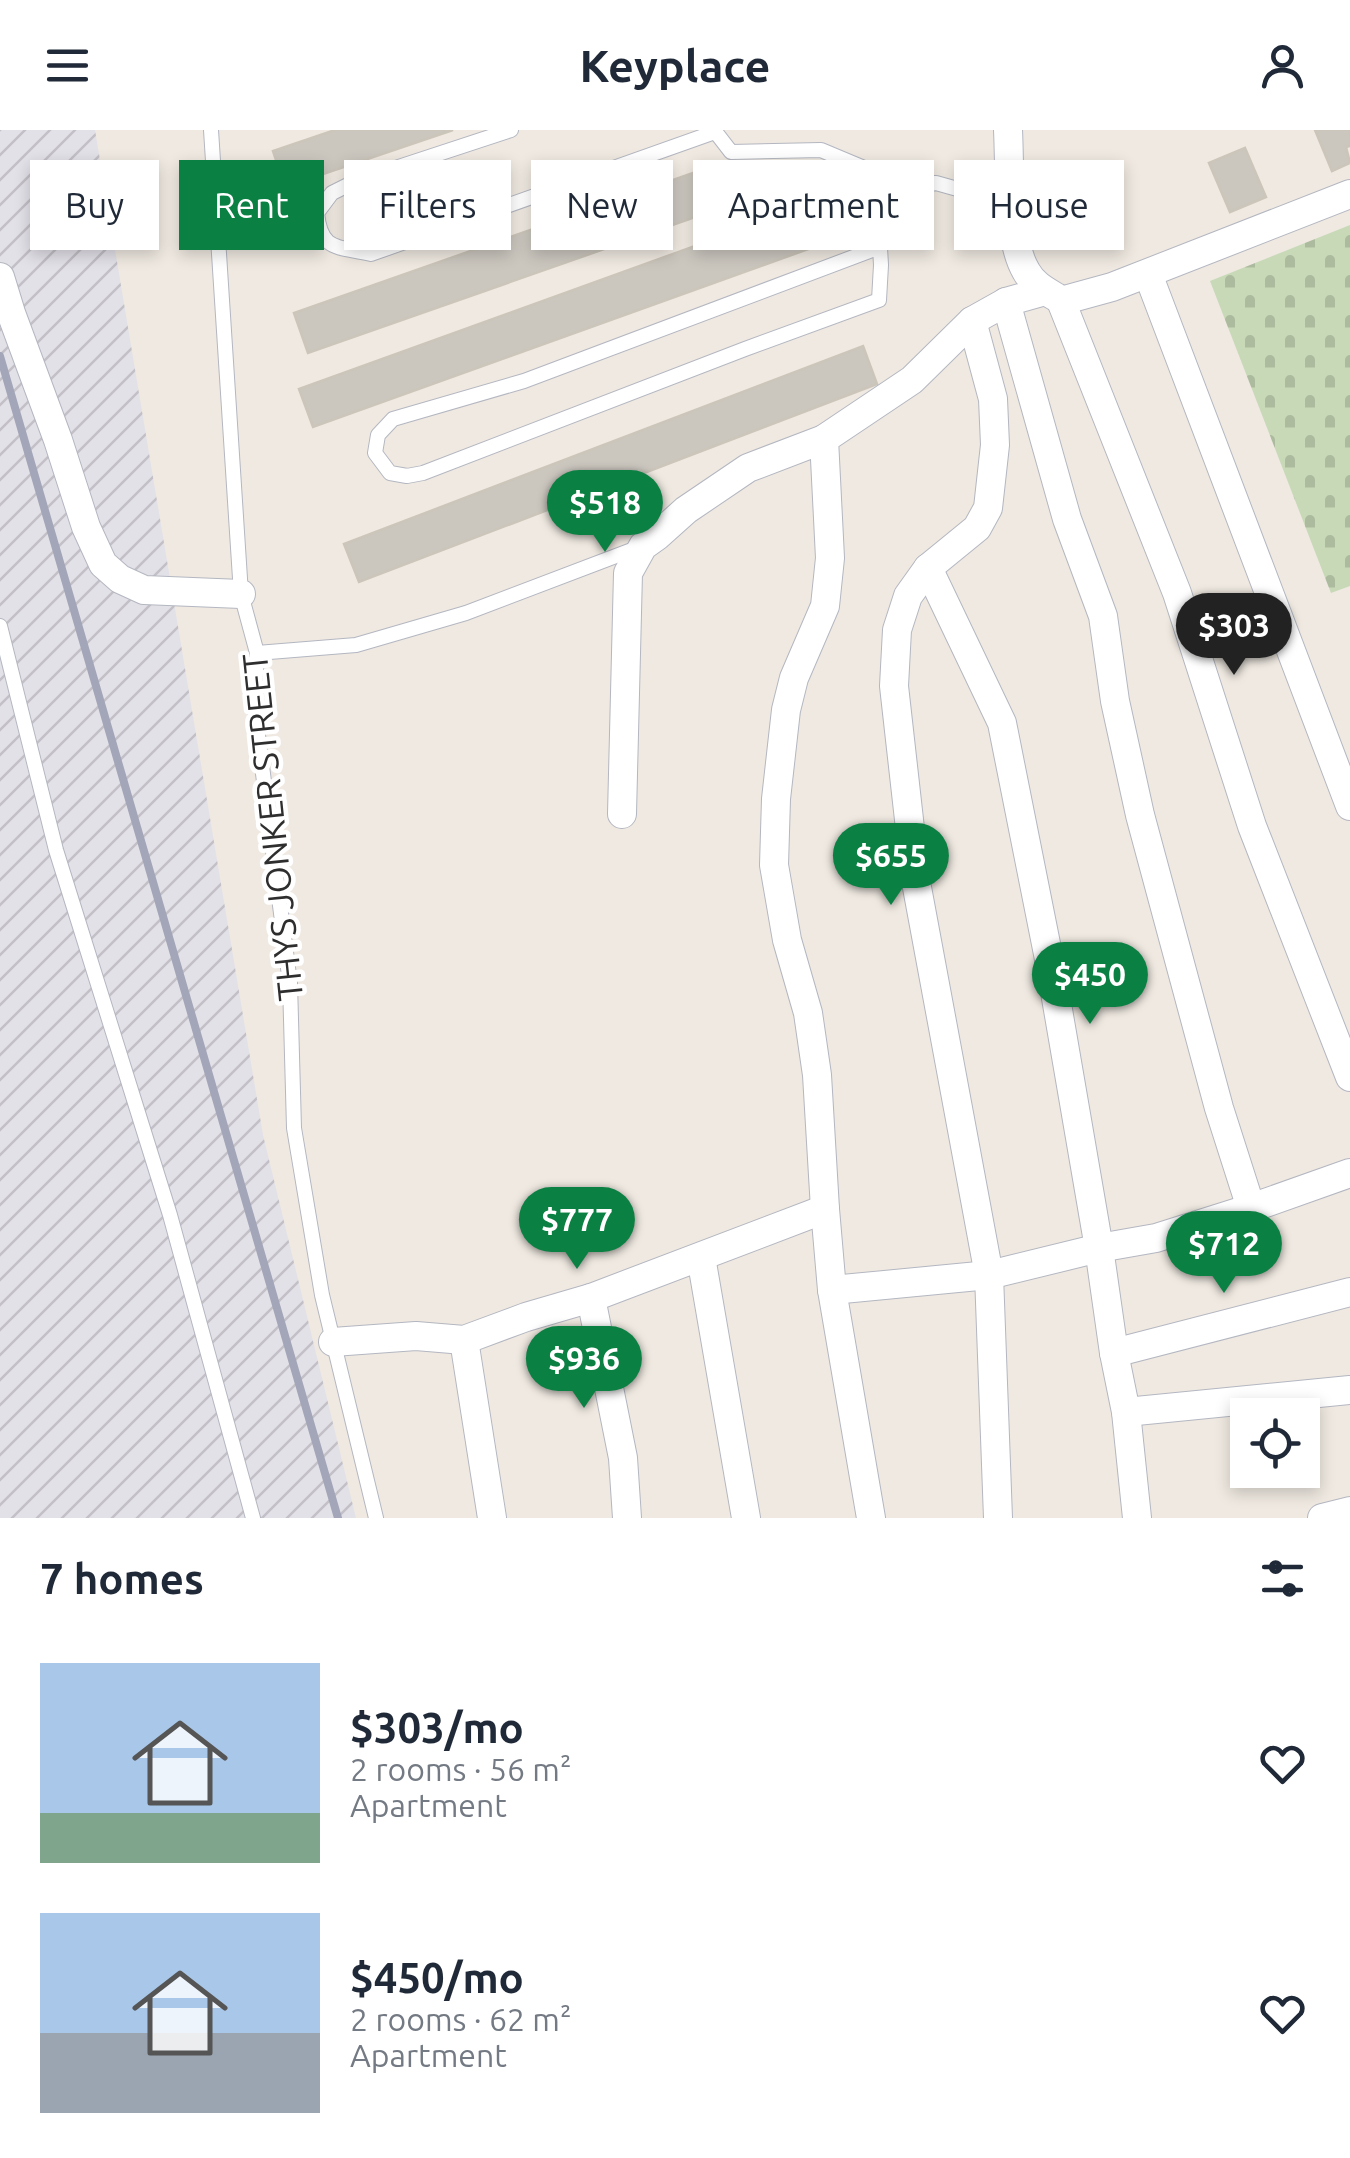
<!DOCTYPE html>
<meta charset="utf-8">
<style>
body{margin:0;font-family:Ubuntu,sans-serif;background:#f6f6f7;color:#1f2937;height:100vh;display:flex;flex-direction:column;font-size:38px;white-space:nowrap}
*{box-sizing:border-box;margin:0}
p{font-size:32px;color:#747a83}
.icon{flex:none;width:55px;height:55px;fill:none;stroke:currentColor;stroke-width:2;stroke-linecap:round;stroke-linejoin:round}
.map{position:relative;height:1388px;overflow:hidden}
.details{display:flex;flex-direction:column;background:#fff;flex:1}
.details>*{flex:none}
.banner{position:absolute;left:30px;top:30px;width:1290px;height:90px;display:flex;gap:20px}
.fabs{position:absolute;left:1230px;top:1268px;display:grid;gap:20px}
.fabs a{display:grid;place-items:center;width:90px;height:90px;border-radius:0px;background:#fff;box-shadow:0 5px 15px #0003;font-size:50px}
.price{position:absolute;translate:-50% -85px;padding:0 22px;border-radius:35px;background:#0b8043;color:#fff;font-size:32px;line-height:65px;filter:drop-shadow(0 2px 5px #0008)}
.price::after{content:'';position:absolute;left:50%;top:60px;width:30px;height:22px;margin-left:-15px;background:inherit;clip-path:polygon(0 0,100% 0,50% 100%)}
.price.on{background:#222;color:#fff}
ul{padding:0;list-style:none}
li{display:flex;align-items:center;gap:30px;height:250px;padding:0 40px}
li span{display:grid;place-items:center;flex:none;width:280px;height:200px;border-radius:0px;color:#555}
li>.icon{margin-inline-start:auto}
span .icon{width:120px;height:120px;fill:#fffc;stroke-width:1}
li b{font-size:42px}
h2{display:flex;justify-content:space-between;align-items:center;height:120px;padding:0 40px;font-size:42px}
.chip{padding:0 35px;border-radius:0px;background:#fff;box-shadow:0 5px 15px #0003;font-size:35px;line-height:90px}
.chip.on{background:#0b8043;color:#fff}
header{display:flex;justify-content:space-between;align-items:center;height:130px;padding:0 40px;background:#fff;font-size:45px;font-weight:700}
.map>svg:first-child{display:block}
</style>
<header><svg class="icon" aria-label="menu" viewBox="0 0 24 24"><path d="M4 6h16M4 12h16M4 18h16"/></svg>Keyplace<svg class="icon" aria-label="person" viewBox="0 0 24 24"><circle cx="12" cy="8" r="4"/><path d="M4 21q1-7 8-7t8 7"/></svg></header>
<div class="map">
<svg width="1350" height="1388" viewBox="0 0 1350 1388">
<defs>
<pattern id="industrial-furrows" width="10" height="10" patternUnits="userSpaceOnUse" patternTransform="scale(2.5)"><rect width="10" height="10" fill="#e3e1e8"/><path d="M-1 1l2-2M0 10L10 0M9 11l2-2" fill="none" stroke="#c3c1c7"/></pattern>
<pattern id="cemetery-stones" width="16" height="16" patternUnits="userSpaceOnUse" patternTransform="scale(2.5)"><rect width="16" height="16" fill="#c8d9b8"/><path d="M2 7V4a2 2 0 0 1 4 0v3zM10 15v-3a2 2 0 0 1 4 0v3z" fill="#acbb9e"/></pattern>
</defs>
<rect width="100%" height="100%" fill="#efe9e1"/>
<path fill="url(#industrial-furrows)" d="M0 0H95L263 1005 356 1388H0Z"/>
<path fill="url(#cemetery-stones)" d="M1350 95V456L1331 463 1210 151Z"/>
<g fill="#cbc7bf" stroke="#cbc5ba" stroke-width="2.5">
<path d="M335 0H453L285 57 273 21Z"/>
<path d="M1315 0H1350V16L1346 17 1350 33 1332 41Z"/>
<path d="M1245 18 1266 67 1230 82 1209 33Z"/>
<path d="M724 32 738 72 308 223 294 183Z"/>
<path d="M850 60 864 99 313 297 299 259Z"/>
<path d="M863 216 877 254 359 452 344 414Z"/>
</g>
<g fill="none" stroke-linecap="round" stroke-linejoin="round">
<g stroke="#b4b7c1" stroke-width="16">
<g id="service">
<path d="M211 0 241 464 257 523 254 574 290 853 294 998 322 1165 376 1388"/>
<path d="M511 0 356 51 332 63 317 83C321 122 338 116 371 124L715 2"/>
<path d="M714 0 731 22 821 20 864 38 892 60"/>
<path d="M880 117 524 251 393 289 378 305 375 323 390 343 407 346 423 343 745 219 879 170 881 135 878 83 892 60 936 53 1011 74"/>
<path d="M0 496 56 720 170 1085 253 1388"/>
<path d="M257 523 356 515 466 483 637 418"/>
</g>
</g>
<g stroke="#b4b7c1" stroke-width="30">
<g id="minor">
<path d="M1008 0C1010 39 1007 109 1026 141 1033 154 1044 160 1056 167"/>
<path d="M1148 144 1350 676"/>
<path d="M0 147 11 183 58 310 86 397 103 434 120 449 144 460 241 464"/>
<path d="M1061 171 1177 463 1252 696 1350 947"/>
<path d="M1061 171 1112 157 1350 64"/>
<path d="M1006 172 1067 389 1103 486 1115 571 1140 685 1219 978 1251 1078"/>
<path d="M972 191 993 269 995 315 988 378 977 398 928 438 908 466 897 500 894 556 916 752 989 1145 998 1388"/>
<path d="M928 438 1002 593 1051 839 1099 1118 1114 1223 1126 1282 1137 1388"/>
<path d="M622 684 628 443 643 416 657 406 686 380 748 338 824 309"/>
<path d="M701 1127 746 1388"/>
<path d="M832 1160 989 1145 1099 1118 1156 1108 1251 1078 1350 1043"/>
<path d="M591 1168 623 1328 627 1388"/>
<path d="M464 1210 492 1388"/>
<path d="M333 1212 416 1206 464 1210 526 1187 591 1168 825 1079"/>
<path d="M1114 1223 1350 1162"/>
<path d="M1126 1282 1350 1260"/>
<path d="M871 1388 832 1160 825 1079 817 945 808 883 787 810 774 735 776 669 786 580 794 548 825 476 830 428 824 309 912 250 972 191 1006 172 1045 161"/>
<path d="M1322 1388 1350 1381"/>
</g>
</g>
<use href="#service" stroke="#fff" stroke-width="14"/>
<use href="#minor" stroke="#fff" stroke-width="28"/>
<path stroke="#a3a6b8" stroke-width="8" d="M0 226 338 1388"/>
</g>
<g text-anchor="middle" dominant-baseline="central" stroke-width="9" stroke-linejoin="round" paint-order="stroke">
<g font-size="35" fill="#2e2e2e" stroke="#fff">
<text transform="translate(272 697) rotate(-96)">THYS JONKER STREET</text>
</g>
</g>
</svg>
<div class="fabs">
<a><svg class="icon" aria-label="locate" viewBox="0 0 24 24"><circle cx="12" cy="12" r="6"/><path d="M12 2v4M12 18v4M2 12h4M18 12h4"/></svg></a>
</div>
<b class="price" style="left:605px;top:425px">$518</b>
<b class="price on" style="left:1234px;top:548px">$303</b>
<b class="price" style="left:891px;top:778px">$655</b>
<b class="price" style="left:1090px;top:897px">$450</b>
<b class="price" style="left:577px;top:1142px">$777</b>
<b class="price" style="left:1224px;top:1166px">$712</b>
<b class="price" style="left:584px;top:1281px">$936</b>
<div class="banner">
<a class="chip">Buy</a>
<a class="chip on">Rent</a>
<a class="chip">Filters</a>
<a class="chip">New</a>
<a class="chip">Apartment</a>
<a class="chip">House</a>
</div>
</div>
<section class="details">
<h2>7 homes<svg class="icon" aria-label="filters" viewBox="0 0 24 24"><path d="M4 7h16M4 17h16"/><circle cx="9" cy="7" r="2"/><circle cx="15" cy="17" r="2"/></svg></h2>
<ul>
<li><span style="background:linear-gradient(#a9c7e8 75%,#7fa58c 0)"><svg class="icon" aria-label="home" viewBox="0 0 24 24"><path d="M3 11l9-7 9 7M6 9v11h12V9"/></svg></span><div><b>$303/mo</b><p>2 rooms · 56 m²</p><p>Apartment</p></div><svg class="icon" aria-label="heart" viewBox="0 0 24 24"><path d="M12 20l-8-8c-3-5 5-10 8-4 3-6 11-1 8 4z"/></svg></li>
<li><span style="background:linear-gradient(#a9c7e8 60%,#9aa5b1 0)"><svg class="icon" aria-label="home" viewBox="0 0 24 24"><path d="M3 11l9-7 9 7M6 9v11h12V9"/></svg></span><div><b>$450/mo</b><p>2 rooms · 62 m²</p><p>Apartment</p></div><svg class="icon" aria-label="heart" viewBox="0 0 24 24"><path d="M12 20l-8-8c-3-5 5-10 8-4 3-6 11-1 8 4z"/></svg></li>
</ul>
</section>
